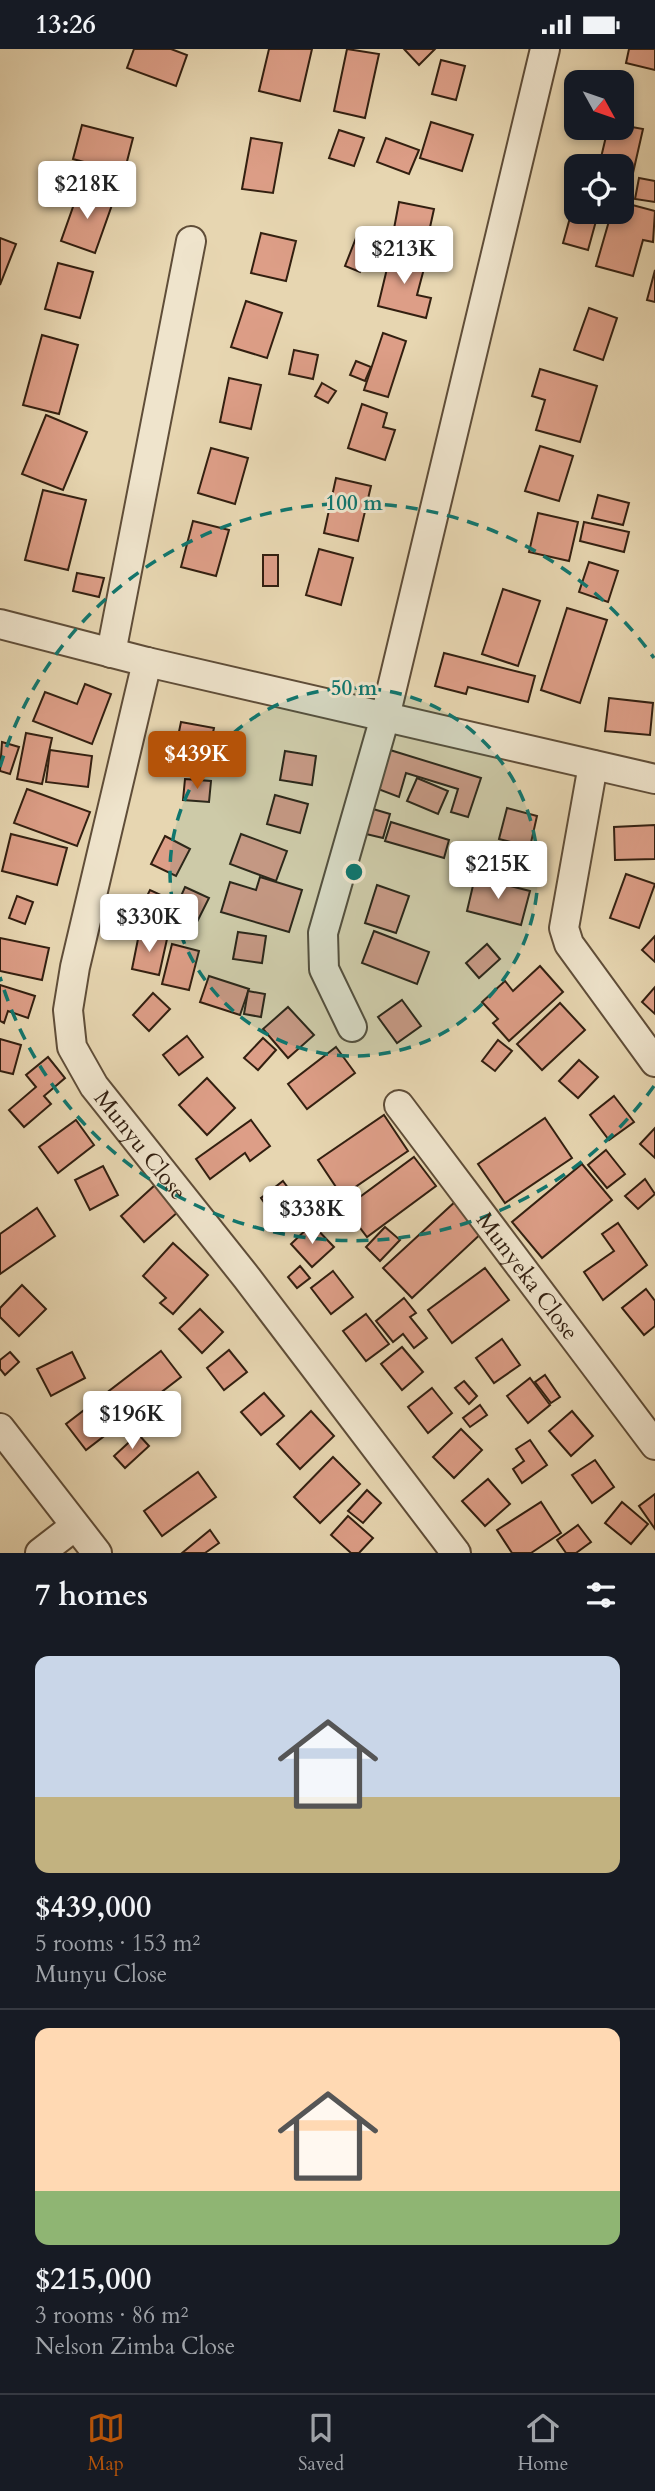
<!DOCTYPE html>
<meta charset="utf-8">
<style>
body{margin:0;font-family:Cardo,serif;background:#20242c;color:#f1f3f6;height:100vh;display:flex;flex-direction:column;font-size:26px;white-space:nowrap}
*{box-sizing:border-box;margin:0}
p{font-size:23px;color:#9ea1a6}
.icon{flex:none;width:38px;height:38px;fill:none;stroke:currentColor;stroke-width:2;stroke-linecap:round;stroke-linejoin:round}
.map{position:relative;height:1504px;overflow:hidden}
.sheet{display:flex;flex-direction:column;background:#171b24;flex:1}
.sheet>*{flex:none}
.needle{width:46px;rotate:130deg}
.fabs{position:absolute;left:564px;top:21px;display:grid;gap:14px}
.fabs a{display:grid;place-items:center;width:70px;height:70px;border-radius:14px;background:#171b24;box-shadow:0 4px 10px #0003;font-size:35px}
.price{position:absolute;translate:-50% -60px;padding:0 16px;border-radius:7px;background:#fff;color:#222;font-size:23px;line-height:46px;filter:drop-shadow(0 2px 4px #0008)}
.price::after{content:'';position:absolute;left:50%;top:42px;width:21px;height:16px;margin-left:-10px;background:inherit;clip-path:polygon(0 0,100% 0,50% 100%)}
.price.current{background:#b45309;color:#fff}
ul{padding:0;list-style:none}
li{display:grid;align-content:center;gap:14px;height:371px;padding:0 35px}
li+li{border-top:2px solid #363941}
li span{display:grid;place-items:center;height:217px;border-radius:14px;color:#555}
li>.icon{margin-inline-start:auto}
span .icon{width:126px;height:126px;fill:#fffc;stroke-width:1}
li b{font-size:30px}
h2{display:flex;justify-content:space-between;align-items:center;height:84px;padding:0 35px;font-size:30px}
.status{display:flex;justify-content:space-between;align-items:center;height:49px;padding:0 35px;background:#171b24;direction:ltr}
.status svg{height:19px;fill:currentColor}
.tab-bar{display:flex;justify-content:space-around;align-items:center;height:98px;border-top:2px solid #363941;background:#171b24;font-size:19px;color:#9ea1a6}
.tab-bar a{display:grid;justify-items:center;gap:4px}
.tab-bar .current{color:#b45309}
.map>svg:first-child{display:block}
</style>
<div class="status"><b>13:26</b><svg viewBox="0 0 49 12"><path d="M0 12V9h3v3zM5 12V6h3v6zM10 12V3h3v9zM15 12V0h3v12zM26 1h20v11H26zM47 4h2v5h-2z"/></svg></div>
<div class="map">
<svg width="655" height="1504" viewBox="0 0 655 1504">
<rect width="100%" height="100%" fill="#e7d6b1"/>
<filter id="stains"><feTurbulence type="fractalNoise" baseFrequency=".00286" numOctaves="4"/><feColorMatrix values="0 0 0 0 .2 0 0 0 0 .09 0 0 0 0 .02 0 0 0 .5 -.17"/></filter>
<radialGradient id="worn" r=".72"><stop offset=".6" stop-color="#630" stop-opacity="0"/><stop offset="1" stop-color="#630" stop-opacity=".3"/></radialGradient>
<g fill="#dd9e87" stroke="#321f10" stroke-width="2">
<path d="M134 0H171L187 6 176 37 127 19Z"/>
<path d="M269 0H312L300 52 259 42Z"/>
<path d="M347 0 379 5 365 69 334 62Z"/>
<path d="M404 0H435L419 16Z"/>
<path d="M629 0H655V21L626 14Z"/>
<path d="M441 11 465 17 456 51 432 45Z"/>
<path d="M431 73 473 86 462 122 420 109Z"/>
<path d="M82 76 133 89 124 124 73 110Z"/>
<path d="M621 76 643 80 633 124 621 121V117H599L608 79H621Z"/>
<path d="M339 81 364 89 354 117 329 109Z"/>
<path d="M251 89 282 94 273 144 242 140Z"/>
<path d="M386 89 419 101 409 125 377 113Z"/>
<path d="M639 129 655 132V153L635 150Z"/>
<path d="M79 141 113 153 95 204 61 192Z"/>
<path d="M399 153 434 160 427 192 393 185Z"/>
<path d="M621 153 655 162 653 193 643 191 633 227 596 217 609 172 585 166 586 163H621Z"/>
<path d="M571 165 596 172 588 201 563 194Z"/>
<path d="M261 184 296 192 286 232 251 224Z"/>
<path d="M0 189 16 195 0 236Z"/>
<path d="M356 189 371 195 360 223 345 217Z"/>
<path d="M391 203 426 212 417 246 431 249 426 269 378 257Z"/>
<path d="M58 214 93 223 80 269 45 260Z"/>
<path d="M655 221V253L647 251Z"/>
<path d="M246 252 282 264 267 309 231 298Z"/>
<path d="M589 259 617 269 603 311 574 301Z"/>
<path d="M383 284 406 292 388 348 364 341Z"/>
<path d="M42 286 78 296 59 365 23 356Z"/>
<path d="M294 301 318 306 313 330 289 325Z"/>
<path d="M356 312 371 318 365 332 350 326Z"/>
<path d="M540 320 597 337 580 393 536 381 545 351 532 347Z"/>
<path d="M229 329 261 336 251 380 220 373Z"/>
<path d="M322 334 336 342 328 354 315 347Z"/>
<path d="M362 355 387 364 383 378 395 381 385 411 348 399Z"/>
<path d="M46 366 87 383 63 441 22 425Z"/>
<path d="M540 397 573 407 559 452 525 442Z"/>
<path d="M211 399 248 409 235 455 198 444Z"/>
<path d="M336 429 371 437 358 492 324 484Z"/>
<path d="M43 441 86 451 68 521 25 511Z"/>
<path d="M598 446 629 454 623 476 592 469Z"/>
<path d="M538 464 578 473 569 512 529 503Z"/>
<path d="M193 472 229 481 216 527 181 518Z"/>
<path d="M584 473 629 483 624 503 580 492Z"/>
<path d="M319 500 353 509 341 556 306 546Z"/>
<rect x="263" y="506" width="15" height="31"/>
<path d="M589 513 618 522 608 553 579 543Z"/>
<path d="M77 524 104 529 99 548 73 542Z"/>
<path d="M503 540 540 552 518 617 482 605Z"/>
<path d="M567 559 607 571 580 654 541 641Z"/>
<path d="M444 604 535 627 528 653 468 638 466 645 435 637Z"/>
<path d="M85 635 111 645 92 695 33 672 45 643 77 655Z"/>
<path d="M609 649 653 654 650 686 605 682Z"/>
<path d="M181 673 214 679 206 714 174 707Z"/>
<path d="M26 684 52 689 42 735 17 730Z"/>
<path d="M2 693 19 698 10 725 0 722Z"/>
<path d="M50 701 92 707 88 738 46 733Z"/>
<path d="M390 701 481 729 468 768 451 763 458 740 406 724 399 748 378 740Z"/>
<path d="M285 702 316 707 312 736 280 731Z"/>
<path d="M417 729 448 742 438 765 407 752Z"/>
<path d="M185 730 211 732 209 753 183 751Z"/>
<path d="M27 740 90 763 77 797 14 774Z"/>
<path d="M275 746 308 755 300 784 267 775Z"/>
<path d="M507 759 537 767 530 798 499 790Z"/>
<path d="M373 760 390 765 383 789 366 785Z"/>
<path d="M391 773 449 791 444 809 385 792Z"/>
<path d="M655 776V810L615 811 614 778Z"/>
<path d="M11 785 67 799 57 836 2 822Z"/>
<path d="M241 785 287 802 276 832 230 815Z"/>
<path d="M165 787 190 800 176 827 151 815Z"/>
<path d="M626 825 655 835 639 879 610 869Z"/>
<path d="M260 828 302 841 289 883 221 863 230 833 256 841Z"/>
<path d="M475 828 530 842 521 876 467 862Z"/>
<path d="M377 836 409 847 396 884 365 874Z"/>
<path d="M185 838 209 849 189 889 138 865 150 841 178 854Z"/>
<path d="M17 847 33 853 25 875 9 869Z"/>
<path d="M374 882 429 903 417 935 362 914Z"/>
<path d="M238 883 266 887 262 914 233 910Z"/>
<path d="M139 885 167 890 159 926 132 920Z"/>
<path d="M655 887V913L642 901Z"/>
<path d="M0 889 49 899 42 931 0 922Z"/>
<path d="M172 895 199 902 189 941 162 935Z"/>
<path d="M487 895 500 910 479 929 466 914Z"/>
<path d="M540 917 563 943 509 992 493 974 498 970 482 953 505 932 513 942Z"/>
<path d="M209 927 249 940 240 966 200 953Z"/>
<path d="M0 936 35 947 28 969 8 962 4 974 0 972Z"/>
<path d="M655 938V965L642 953Z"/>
<path d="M248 942 265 945 261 968 244 965Z"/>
<path d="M153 944 170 960 149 982 133 966Z"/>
<path d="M402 951 421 977 397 994 378 968Z"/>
<path d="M560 954 585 981 542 1021 517 995Z"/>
<path d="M288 958 314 986 288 1009 263 980Z"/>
<path d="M187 987 203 1008 179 1026 163 1006Z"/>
<path d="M263 989 276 1001 258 1021 244 1009Z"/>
<path d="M0 990 21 996 13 1025 0 1022Z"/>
<path d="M498 991 512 1002 495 1022 482 1012Z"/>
<path d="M336 998 355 1024 307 1060 288 1035Z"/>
<path d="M48 1008 65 1029 44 1047 51 1055 24 1078 9 1061 36 1038 26 1026Z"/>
<path d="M579 1011 598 1028 578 1049 559 1032Z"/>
<path d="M207 1029 235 1059 207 1086 179 1056Z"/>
<path d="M614 1047 634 1073 609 1091 590 1066Z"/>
<path d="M384 1066 408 1102 342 1147 318 1111Z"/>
<path d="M545 1069 572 1109 505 1154 478 1115Z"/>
<path d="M76 1071 94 1096 58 1124 39 1098Z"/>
<path d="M251 1071 270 1097 250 1112 245 1104 210 1130 196 1110Z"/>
<path d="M655 1079V1109L640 1095Z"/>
<path d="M606 1101 625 1125 607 1139 588 1116Z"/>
<path d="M414 1108 436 1137 367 1188 345 1159Z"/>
<path d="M582 1115 612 1151 542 1209 512 1173Z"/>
<path d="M103 1117 118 1146 90 1161 75 1131Z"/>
<path d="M645 1130 655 1145 638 1160 625 1147Z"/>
<path d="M283 1132 302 1158 279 1175 261 1149Z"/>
<path d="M155 1136 179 1162 144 1193 121 1167Z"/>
<path d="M457 1151 485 1181 412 1249 383 1219Z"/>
<path d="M37 1159 55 1187 0 1225V1185Z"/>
<path d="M618 1174 647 1216 603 1251 584 1223 614 1202 602 1185Z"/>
<path d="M312 1175 334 1198 312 1218 291 1195Z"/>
<path d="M385 1178 400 1191 380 1212 366 1198Z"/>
<path d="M173 1194 208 1226 173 1265 160 1254 166 1249 143 1227Z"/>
<path d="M300 1217 310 1229 297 1239 288 1228Z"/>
<path d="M485 1219 509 1251 452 1294 428 1261Z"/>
<path d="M333 1222 353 1248 331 1265 311 1239Z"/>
<path d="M22 1236 46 1260 19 1287 0 1268V1259Z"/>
<path d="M646 1240 655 1252V1277L644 1286 622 1259Z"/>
<path d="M404 1249 416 1264 410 1268 427 1289 414 1299 403 1285 393 1293 376 1272Z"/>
<path d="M200 1260 223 1283 202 1304 179 1280Z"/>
<path d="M366 1265 389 1295 366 1312 343 1282Z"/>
<path d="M502 1290 520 1316 494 1334 476 1309Z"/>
<path d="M402 1298 423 1323 402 1341 381 1315Z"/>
<path d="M229 1301 247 1323 224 1341 207 1319Z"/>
<path d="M161 1302 181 1328 86 1401 66 1375Z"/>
<path d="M10 1303 19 1313 5 1326 0 1320V1311Z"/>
<path d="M72 1303 85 1329 51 1347 37 1320Z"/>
<path d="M545 1326 560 1348 551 1354 535 1333Z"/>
<path d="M530 1329 550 1356 528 1374 507 1347Z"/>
<path d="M464 1332 477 1347 469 1355 455 1339Z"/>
<path d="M432 1339 452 1364 428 1384 408 1358Z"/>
<path d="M264 1344 284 1367 261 1386 241 1363Z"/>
<path d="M480 1356 487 1366 470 1378 463 1369Z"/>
<path d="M311 1362 334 1387 300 1420 277 1395Z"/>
<path d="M572 1362 593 1387 571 1407 549 1382Z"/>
<path d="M461 1380 482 1401 454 1429 433 1408Z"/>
<path d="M138 1385 149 1397 125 1419 114 1407Z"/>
<path d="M530 1391 547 1416 522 1434 513 1420 524 1412 516 1400Z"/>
<path d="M333 1408 360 1435 320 1474 294 1448Z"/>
<path d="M595 1411 614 1438 592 1454 572 1426Z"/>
<path d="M198 1423 216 1448 162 1487 144 1462Z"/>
<path d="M488 1430 510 1455 485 1477 462 1452Z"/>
<path d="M367 1441 381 1454 363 1474 348 1462Z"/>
<path d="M655 1445V1480L639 1457Z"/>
<path d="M541 1453 561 1484 531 1504H512L497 1481Z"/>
<path d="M622 1453 648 1475 631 1495 605 1474Z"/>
<path d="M348 1467 373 1489 359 1504H351L331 1486Z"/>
<path d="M578 1476 591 1493 576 1504H566L557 1491Z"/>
<path d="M210 1481 219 1494 205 1504H182Z"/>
</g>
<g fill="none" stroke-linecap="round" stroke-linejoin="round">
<g stroke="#5f4d38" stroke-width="32">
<g id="minor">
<path d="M0 575 147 613 655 730"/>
<path d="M111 604 191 192"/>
<path id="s1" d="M147 613 75 918 68 961 72 998 94 1037 247 1229 456 1504"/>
<path d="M593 716 564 879 569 895 655 1013"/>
<path d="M352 978 324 920 323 884 385 668 545 0"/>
<path id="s2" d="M399 1056 655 1396"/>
<path d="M0 1379 97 1504"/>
<path d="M40 1504 75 1477"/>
</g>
</g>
<use href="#minor" stroke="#efe4cc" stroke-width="28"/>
</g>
<circle cx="354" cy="823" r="184" fill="#0f766e" fill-opacity=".12"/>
<g fill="none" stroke="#0f766e" stroke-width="3.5" stroke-dasharray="12 9">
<circle cx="354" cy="823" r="184"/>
<path d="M654 1037A369 369 0 0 1 0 928M0 718A369 369 0 0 1 654 609"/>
</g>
<g text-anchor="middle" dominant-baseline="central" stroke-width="6" stroke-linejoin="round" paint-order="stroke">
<g font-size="23" fill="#321f10" stroke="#efe4cc">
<text stroke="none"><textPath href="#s1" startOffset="514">Munyu Close</textPath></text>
<text stroke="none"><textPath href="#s2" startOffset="214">Munyeka Close</textPath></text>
</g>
</g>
<circle cx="354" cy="823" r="10" fill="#0f766e" stroke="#efe4cc" stroke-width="3.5"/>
<g font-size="21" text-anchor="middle" font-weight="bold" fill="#0f766e" stroke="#efe4cc" stroke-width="6" stroke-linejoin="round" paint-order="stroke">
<text x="354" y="461">100 m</text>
<text x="354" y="646">50 m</text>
</g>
<rect width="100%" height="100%" filter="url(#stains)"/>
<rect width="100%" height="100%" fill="url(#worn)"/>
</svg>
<div class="fabs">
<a><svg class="needle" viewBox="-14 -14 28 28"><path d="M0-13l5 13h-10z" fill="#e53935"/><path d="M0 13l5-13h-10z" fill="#9ea1a6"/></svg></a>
<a><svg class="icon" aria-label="locate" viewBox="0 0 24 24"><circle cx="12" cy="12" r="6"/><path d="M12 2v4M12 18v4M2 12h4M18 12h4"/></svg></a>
</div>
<b class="price" style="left:87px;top:172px">$218K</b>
<b class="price" style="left:404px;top:237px">$213K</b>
<b class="price current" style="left:197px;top:742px">$439K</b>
<b class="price" style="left:498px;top:852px">$215K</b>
<b class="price" style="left:149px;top:905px">$330K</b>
<b class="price" style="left:312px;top:1197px">$338K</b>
<b class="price" style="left:132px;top:1402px">$196K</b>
</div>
<section class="sheet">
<h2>7 homes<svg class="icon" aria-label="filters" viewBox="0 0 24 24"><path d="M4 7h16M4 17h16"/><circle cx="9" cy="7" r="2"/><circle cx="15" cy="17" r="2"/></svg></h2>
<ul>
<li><span style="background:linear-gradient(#c9d6e8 65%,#c2b280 0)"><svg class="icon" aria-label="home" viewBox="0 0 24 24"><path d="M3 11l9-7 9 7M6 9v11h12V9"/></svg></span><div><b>$439,000</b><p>5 rooms · 153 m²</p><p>Munyu Close</p></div></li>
<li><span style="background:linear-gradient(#ffd9b3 75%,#8fb573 0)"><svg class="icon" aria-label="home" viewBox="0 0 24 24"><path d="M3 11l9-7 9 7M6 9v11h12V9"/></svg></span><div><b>$215,000</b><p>3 rooms · 86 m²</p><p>Nelson Zimba Close</p></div></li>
</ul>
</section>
<nav class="tab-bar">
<a class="current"><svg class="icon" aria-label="map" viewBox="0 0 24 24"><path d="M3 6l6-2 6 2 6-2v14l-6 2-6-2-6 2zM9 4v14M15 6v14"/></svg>Map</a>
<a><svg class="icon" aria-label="saved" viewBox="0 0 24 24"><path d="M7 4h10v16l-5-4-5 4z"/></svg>Saved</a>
<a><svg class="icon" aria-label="home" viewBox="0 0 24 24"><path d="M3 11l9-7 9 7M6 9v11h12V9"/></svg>Home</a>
</nav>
